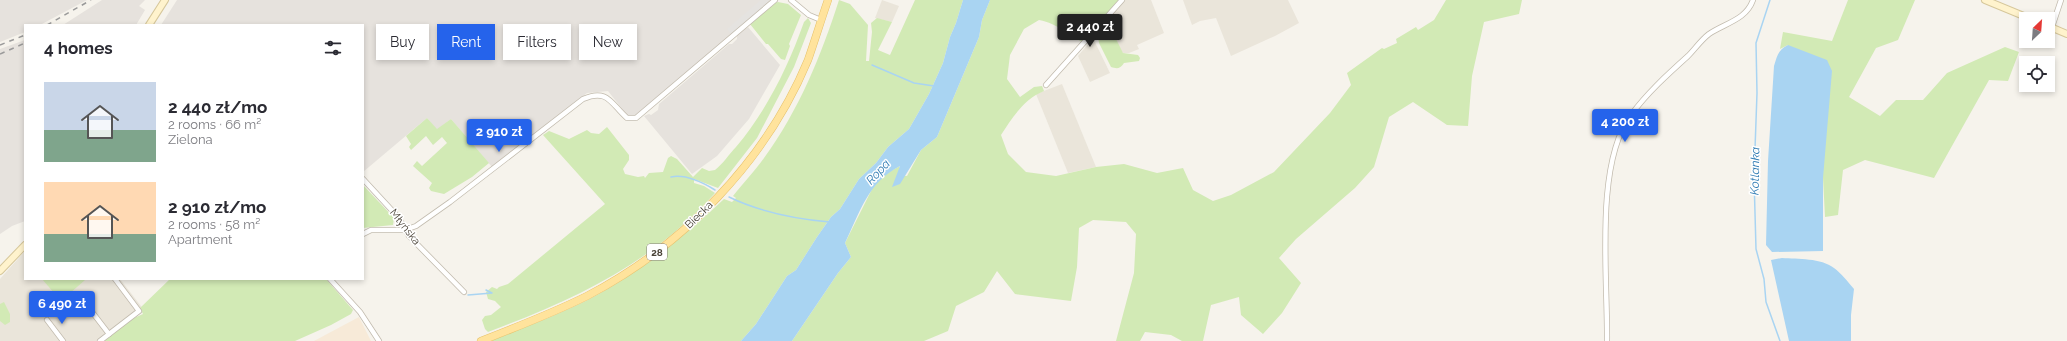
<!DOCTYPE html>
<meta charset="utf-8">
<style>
body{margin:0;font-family:Raleway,sans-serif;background:#f7f7f7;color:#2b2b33;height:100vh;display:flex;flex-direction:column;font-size:15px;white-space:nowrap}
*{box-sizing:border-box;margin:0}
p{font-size:13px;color:#7c7c81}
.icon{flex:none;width:22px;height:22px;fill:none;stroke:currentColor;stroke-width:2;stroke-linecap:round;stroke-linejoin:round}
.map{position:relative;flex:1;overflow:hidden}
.side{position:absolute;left:24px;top:24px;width:340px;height:256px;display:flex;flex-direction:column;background:#fff;border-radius:0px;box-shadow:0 2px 6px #0003}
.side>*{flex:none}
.guide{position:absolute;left:376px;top:24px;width:380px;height:36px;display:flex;gap:8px}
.needle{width:26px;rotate:25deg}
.controls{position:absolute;left:2019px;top:12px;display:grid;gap:8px}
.controls a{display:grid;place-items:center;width:36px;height:36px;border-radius:0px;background:#fff;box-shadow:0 2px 6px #0003;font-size:20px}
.price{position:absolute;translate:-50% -34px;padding:0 9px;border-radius:4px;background:#2563eb;color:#fff;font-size:13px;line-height:26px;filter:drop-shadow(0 1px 2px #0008)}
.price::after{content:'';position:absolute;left:50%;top:24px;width:12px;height:9px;margin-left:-6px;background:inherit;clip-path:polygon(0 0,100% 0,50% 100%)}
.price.on{background:#222;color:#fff}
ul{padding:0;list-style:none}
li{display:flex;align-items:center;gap:12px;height:100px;padding:0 20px}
li span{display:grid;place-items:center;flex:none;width:112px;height:80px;border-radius:0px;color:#555}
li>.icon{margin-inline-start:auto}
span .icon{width:48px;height:48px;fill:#fffc;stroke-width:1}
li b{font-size:17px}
h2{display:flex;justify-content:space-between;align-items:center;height:48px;padding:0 20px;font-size:17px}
.tag{padding:0 14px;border-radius:0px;background:#fff;box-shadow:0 2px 6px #0003;font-size:14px;line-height:36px}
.tag.on{background:#2563eb;color:#fff}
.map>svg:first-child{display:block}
</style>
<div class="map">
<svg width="2067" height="341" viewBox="0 0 2067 341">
<rect width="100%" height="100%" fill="#f6f3ec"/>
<g fill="#eae5da">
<path d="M882 0 899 6 892 22 875 18Z"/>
<path d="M1123 0H1151L1164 33 1137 45 1139 49 1129 53H1123L1118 47 1115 37 1105 30 1103 23Z"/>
<path d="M1183 0H1288L1299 23 1275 36 1231 56 1216 18 1200 21 1192 25Z"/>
<path d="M1093 38 1110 73 1090 82 1078 56Z"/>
<path d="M1062 84 1096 167 1068 173 1036 94Z"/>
<path d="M25 251V279H120L144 310 103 341H0V279Z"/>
</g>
<path fill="#f7ead8" d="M359 317 371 341H314Z"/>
<g fill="#e6e2dd">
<path d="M0 0H87L40 25H25V32L0 42Z"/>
<path d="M102 0H145L139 6 145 10 136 25H63Z"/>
<path d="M177 0H772L634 117 627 115 608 91 587 93 492 167 451 119 437 130 427 118 363 172V25H161Z"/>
<path d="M748 27 780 65 749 119 717 156 692 174 644 116 649 114 651 115 658 110 659 104 729 44H732L737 39V35Z"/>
<path d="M25 40V221L12 226 0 234V49Z"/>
</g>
<g fill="#d2eab5">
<path d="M839 0 850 4 868 25 866 61H869L872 32 871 23 877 18 892 22 878 50 890 55 915 0H963L956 23 950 37 943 63 929 94 909 129 888 147 876 163 859 179 840 209 831 217 817 237 796 270 787 276 756 324 741 341H491C531 324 574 310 611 287 653 262 689 232 724 199L732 202 736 198 733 196C743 183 755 171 764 158 799 110 821 56 839 0Z"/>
<path d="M990 0H1119L1083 42C1065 34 1059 24 1039 20L1024 29 1010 55 1007 79 1020 97 1034 87 1042 86 1044 91C1024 99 1012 118 1001 135L1008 154 1026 172 1056 176 1096 167 1124 164 1157 173 1183 168 1193 190 1213 201 1231 195 1274 172 1330 113 1351 85 1347 73 1382 48 1384 49 1397 43 1396 39 1416 27 1418 30 1434 20 1446 0H1522L1519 14 1484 22 1472 76 1468 126 1447 125 1413 102 1389 117 1374 167 1355 188 1296 239 1279 258 1301 283 1282 313 1263 334 1241 315 1239 297 1211 305 1203 341H1182L1171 335 1145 332 1140 341H1116L1134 273 1136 234 1126 222 1093 220 1079 228 1077 267 1071 301 1015 294 997 271 984 292 956 306 948 331 924 341H792L838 273 851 257 845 243 872 189 885 174 900 166 898 175 907 176 921 150 937 137 979 37 982 20Z"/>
<path d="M1848 0H1915L1898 40 1876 48 1849 97 1880 116 1896 100H1923L1947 73 2005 47 2019 52 2008 81 1989 80 1934 178 1865 160 1843 170 1838 215 1825 217 1823 178 1788 45 1780 49 1783 32 1832 41Z"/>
<path d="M778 2 788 4 801 15 789 44 790 46 785 60 781 59 768 44H766L750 24 774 3Z"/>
<path d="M808 18 811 23 794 67 757 138 718 188 694 179V183L704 186 715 193C651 264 576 299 488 332L485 329 482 320 485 316 491 315 501 307 495 301 488 299 486 292 492 287 497 289 499 287 508 284 605 204 543 135 549 131 569 139 587 130 591 133 599 134 607 127 629 155V160L623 169 625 174 638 177 644 176 645 178 649 173 663 172 668 158 671 156 677 159 693 177 702 168 709 171 715 170C723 164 729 154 736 147 767 110 788 67 804 22Z"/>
<path d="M1103 23 1105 30 1113 33 1123 53 1138 55 1140 58 1139 61 1124 63C1120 69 1117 69 1111 67L1099 43 1097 30Z"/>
<path d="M427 118 437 129 451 119 489 163 472 177 444 194 431 191 429 188 432 183 413 166 417 161 422 166 447 143 442 137 433 145 426 136 411 150 409 147 411 144 406 136Z"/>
<path d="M363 185 394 218 393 225 363 228Z"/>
<path d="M42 279H84L85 280 61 301Z"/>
<path d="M170 279H326L353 310 351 314 331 325 295 341H103L134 318 143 314 140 308Z"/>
<path d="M4 302 10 314V322L5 325 0 321V304Z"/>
</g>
<path fill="#e5e3e0" d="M761 0H775L733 36 727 29Z"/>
<g fill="#a9d4f2">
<path d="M963 0H990L982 20 979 37 937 137 921 150 900 184 892 187 900 166C868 182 860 212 845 243L851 257 838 273 792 341H741L756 324 787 276 796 270 817 237 831 217 840 209 859 179 876 163 888 147 909 129 929 94 943 63 950 37 956 23Z"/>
<path d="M1788 45 1827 60 1832 71 1823 178V251L1772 252 1766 245 1768 161 1774 66C1777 56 1778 50 1788 45Z"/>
<path d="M1782 258C1798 259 1821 258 1834 268 1841 273 1848 282 1854 289L1851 315V341H1789L1771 260Z"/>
</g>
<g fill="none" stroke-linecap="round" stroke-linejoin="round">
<g stroke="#a9d4f2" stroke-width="1.5">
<path d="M1770 0 1756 43 1757 93 1754 177 1756 249 1764 279 1766 302 1780 341"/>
<path d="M872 65 914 83 934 86"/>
<path d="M671 177C685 174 702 182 715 190"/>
<path d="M729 197C760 212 796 219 830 222"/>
<path d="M468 295 492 293 486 290"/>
</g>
<g stroke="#c2bbae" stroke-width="6">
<g id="street">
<path d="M791 0 809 15 821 20"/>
<path d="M2052 27 2061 0"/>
<path d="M1046 85 1122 0"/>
<path d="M363 179 399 218 409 236 464 292"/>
<path d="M363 234 371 230H405L416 226 450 202 583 99C608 88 611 104 627 118H636L775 0"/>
<path d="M330 279 360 312 379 341"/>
<path d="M79 295 109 334"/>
<path d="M47 320 63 341"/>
<path d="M100 341 139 311 115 279"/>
<path d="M1607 341C1608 280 1594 164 1631 115 1647 93 1668 74 1688 56 1695 49 1701 40 1709 34 1725 23 1746 20 1753 0"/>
</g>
</g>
<g stroke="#d6c79b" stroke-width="8">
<g id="secondary">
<path d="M1985 0 2031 19"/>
<path d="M149 25 165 0"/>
<path d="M2048 26 2067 34"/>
<path d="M0 271 25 245"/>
</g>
</g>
<g stroke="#e6c16a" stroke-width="8">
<path id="primary" d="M481 341C517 327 553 313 587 296 683 246 766 161 808 60 815 40 821 20 828 0"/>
</g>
<use href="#street" stroke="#fff" stroke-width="4.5"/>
<use href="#secondary" stroke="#fff3cd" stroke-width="6"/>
<use href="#primary" stroke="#ffe39c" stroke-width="7"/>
<g stroke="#9a9a9a" stroke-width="1.5" stroke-dasharray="5 5" stroke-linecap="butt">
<path d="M47 25 91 0"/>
<path d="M0 45 25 35"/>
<path d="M0 54 25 43"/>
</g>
</g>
<g text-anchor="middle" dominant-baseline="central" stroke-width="3" stroke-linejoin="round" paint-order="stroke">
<rect fill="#fff" stroke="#817c74" stroke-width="1" x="647" y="244" width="20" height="16" rx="3"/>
<g font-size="10" font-weight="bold" fill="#4b4439">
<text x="657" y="252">28</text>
</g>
<g font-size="11" fill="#4b4439" stroke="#fff">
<text transform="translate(699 215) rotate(-44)">Biecka</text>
<text transform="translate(405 227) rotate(52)">Młyńska</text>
</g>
<g font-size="12" font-style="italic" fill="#2e7ab2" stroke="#fff">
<text transform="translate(1755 171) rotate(-89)">Kotlanka</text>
<text transform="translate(878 172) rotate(-47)">Ropa</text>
</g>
</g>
</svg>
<div class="controls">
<a><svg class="needle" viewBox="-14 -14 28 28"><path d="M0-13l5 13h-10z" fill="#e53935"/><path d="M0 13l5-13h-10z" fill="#7c7c81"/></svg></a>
<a><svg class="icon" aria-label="locate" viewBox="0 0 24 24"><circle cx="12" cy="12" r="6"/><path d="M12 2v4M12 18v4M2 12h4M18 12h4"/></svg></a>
</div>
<b class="price on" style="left:1090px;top:48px">2 440 zł</b>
<b class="price" style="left:1625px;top:143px">4 200 zł</b>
<b class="price" style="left:499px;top:153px">2 910 zł</b>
<b class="price" style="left:62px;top:325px">6 490 zł</b>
<div class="guide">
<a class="tag">Buy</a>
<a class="tag on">Rent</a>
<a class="tag">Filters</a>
<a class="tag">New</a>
</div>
<section class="side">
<h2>4 homes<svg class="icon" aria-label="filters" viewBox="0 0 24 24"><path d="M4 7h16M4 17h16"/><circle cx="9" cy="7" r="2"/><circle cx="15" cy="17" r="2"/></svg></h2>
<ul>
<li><span style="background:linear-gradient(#c9d6e8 60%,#7fa58c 0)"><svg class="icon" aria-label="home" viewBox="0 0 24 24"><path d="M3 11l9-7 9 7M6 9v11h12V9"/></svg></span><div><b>2 440 zł/mo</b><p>2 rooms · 66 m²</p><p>Zielona</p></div></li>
<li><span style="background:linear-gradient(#ffd9b3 65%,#7fa58c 0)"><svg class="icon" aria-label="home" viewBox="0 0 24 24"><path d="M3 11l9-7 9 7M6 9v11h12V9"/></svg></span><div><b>2 910 zł/mo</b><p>2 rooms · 58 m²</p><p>Apartment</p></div></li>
</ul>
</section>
</div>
